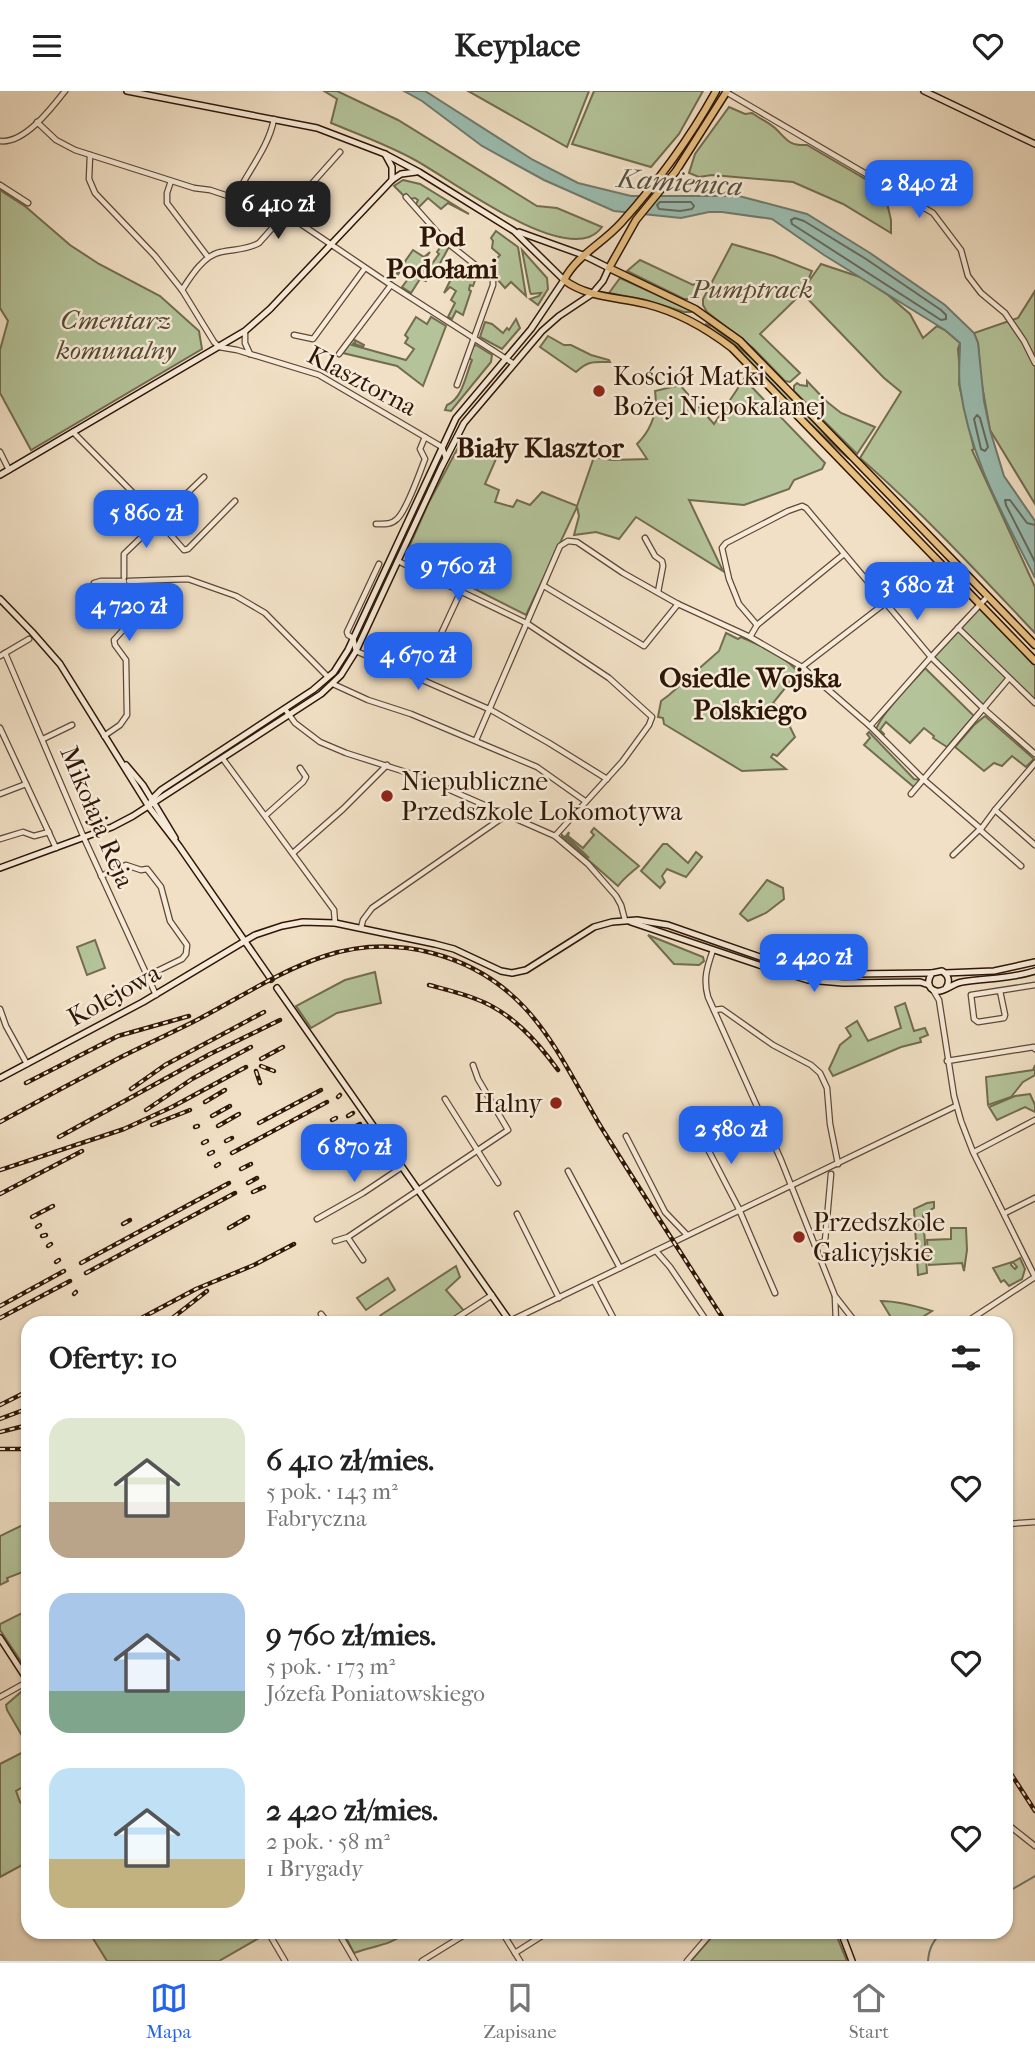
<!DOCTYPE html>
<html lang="pl">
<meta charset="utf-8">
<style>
body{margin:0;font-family:"IM FELL French Canon",serif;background:#f2f2f2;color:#222;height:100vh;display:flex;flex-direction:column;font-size:26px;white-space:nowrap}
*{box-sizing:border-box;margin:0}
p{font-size:23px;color:#767676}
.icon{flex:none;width:38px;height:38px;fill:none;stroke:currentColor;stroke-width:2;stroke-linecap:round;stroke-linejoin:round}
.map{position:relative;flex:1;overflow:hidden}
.panel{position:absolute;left:21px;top:1225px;width:992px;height:623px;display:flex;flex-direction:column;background:#fff;border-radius:21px;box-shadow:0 2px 5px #0004}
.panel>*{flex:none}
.price{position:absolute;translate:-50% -60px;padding:0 16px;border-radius:14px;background:#2563eb;color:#fff;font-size:23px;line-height:46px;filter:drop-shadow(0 2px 4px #0008)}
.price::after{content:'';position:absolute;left:50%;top:42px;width:21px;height:16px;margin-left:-10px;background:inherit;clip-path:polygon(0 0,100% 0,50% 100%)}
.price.active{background:#222;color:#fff}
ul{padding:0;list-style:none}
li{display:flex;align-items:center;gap:21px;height:175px;padding:0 28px}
li span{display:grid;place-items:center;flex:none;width:196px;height:140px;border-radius:21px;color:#555}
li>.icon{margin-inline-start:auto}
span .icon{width:84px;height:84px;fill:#fffc;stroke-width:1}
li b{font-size:30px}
h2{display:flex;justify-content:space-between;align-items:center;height:84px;padding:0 28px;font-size:30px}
header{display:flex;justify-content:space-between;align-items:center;height:91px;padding:0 28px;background:#fff;font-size:32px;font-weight:700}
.dock{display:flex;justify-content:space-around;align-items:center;height:98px;border-top:2px solid #e0e0e0;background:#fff;font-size:19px;color:#767676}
.dock a{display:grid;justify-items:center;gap:4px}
.dock .active{color:#2563eb}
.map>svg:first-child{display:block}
</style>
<header><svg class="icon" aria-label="menu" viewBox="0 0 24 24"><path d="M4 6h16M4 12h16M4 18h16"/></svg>Keyplace<svg class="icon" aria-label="heart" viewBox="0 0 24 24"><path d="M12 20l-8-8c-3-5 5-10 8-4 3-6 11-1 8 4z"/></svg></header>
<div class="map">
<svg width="1035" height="1870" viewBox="0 0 1035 1870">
<rect width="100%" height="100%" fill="#f1e0c5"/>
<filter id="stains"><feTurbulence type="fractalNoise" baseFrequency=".00286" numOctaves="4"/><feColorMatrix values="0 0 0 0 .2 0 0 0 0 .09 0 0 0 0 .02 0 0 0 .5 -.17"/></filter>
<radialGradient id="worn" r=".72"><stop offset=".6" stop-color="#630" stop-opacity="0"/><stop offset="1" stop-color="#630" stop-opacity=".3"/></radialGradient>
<g fill="#b4c399" stroke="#726c50" stroke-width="2">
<path d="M324 0H337L398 29 537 115 557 117 602 136C599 140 594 144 589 146 547 161 453 90 415 69 388 54 360 44 331 32L337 8Z"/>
<path d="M468 0H589L567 56Z"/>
<path d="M594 0H703L679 43 651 76 572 53Z"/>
<path d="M729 16 745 23 752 22C760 28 771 32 777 39 788 50 790 55 807 54L884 99 891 129V142L843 113 793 91 712 84 699 86 689 82 695 63Z"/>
<path d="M403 89 420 93 469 123 448 112 441 118 428 107 418 117 416 113 418 109 415 107 410 108 406 103 404 105 394 95Z"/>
<path d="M0 99 26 116 70 154 99 173 160 205 199 240 202 258 31 359 0 302V259L8 230 0 217Z"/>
<path d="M496 140 518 156 526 205 511 191 505 197 488 178 500 164 492 157 493 150 491 147Z"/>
<path d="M444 151 449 156 433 185 430 184 426 190 420 188 411 202 402 196 414 180 408 176V174L404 175 394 189H392L413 159 424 166 430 161 424 169 431 174 439 163 437 161Z"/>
<path d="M732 153 774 165 812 180 805 196 821 173 860 186 888 204 910 223 923 247 937 235 945 239 960 252 958 258 960 281 959 293 974 358 972 359 1035 496V542C978 482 922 421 860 367L901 301 884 287 802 202 760 243 800 282 790 291 785 290 753 257 707 221 703 214V208Z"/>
<path d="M522 159 547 187 548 198 538 214 530 208 539 205 541 202 531 203 530 201Z"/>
<path d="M640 169 693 194 697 192 699 200 692 208H684L627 180Z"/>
<path d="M461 174 465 177 462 183 464 184 463 188 466 189 469 183 476 187 473 195 470 194 469 199 471 200 463 224 456 220 452 228 448 226 455 212 451 209 456 200 450 196 444 202 456 178 460 179Z"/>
<path d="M620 187 686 217 691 221H684L646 209 609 202Z"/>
<path d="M1035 200V413L990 339 981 289 978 252 974 242 1018 227Z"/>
<path d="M416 226 427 233 431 226 446 235 423 295 397 275 343 262 353 248 364 254 363 256 355 253V251L352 254 406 269 414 258 405 252 408 247 405 244Z"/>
<path d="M516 228 520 237 502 258 480 246 485 231 492 233 503 242 507 237 509 239Z"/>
<path d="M705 233 712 235 758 272 849 368 806 329 746 267Z"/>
<path d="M548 245 564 254H571L591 264 609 269 610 271C594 271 589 269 576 281L540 256Z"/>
<path d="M476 254 492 264 491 271 451 320 445 319 447 314C463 307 466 283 472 269L469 267 473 255Z"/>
<path d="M744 288 825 372 822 378 794 389 789 398 744 414 689 409 723 480 636 426 619 448 596 441 574 444 579 425 577 416 526 524 406 463 428 413 461 351 496 368 485 393 499 399 495 411 513 416 517 409 530 414 542 401 577 415 594 366 612 369 647 368 637 353C652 338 658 321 655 300L680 294 714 333Z"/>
<path d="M807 290 826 310 841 322 875 336 857 363 794 300V295L797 292 800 294 807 295Z"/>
<path d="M981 513 1035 570V613L1009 587 984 618 931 566Z"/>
<path d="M726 542 738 548 741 546C760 555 784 564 798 581L773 612 793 628 790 636 795 646 777 665 773 663 771 666 786 678 742 680 664 633 663 627 658 626 661 610 669 604 719 560Z"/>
<path d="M925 577 974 625 947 656 933 647 934 645 924 637 910 652 886 631 880 639 884 643 883 645 876 639C879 625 914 590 925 577Z"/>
<path d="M985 625 1034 668 1026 676 1012 665 1002 675 994 672 984 680 955 656 974 634Z"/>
<path d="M869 641 914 688 920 689 915 697 864 654 870 647 867 643Z"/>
<path d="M594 737 639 775C631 782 624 787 618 795L562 746V744L589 767 566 745 569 741 568 745 583 757 594 744 591 741Z"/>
<path d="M663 753H667L688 772 696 761 702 766 686 786 667 778 662 785 665 791 660 797 641 780Z"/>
<path d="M767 789 783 797 784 808 766 822 748 830 740 823Z"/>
<path d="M648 844 703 866 704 870 699 874 674 873Z"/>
<path d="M95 849 105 877 87 884 77 856Z"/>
<path d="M375 881 381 912 337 922 311 937 296 915 345 889Z"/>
<path d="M905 912 914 940 925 937 928 944 920 947 921 951 901 956 833 985 829 978 840 954 851 945 846 937 857 930 868 950 901 937 895 916Z"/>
<path d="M1035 974V984L1023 991 1011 1006 988 1014 986 986 1033 979Z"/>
<path d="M1030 1003 1035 1014V1021L1025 1016 997 1029 989 1016 1015 1005Z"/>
<path d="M934 1111V1117L923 1123 927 1182 918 1184 914 1118 927 1112Z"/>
<path d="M951 1137H966L967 1159 964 1180 962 1172 929 1174 927 1149 951 1148Z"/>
<path d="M1020 1167 1025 1178 1022 1188 1009 1195 1004 1189 1001 1191 993 1177 1012 1171 1011 1174 1015 1178 1017 1176 1013 1171Z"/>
<path d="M456 1175 460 1186 446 1199 465 1221 448 1232H377L375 1230 381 1224Z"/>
<path d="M388 1187 395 1199 366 1219 357 1207Z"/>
<path d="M881 1210C898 1210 916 1215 932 1220L913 1232H892L890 1229 892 1228Z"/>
<path d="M27 1432 28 1468 24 1471 28 1479 7 1487 8 1490 0 1494V1445Z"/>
<path d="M28 1519V1571L22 1572 0 1539V1533Z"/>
<path d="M28 1595V1655L7 1619 6 1614Z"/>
<path d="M27 1659 28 1693 16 1700 20 1711 28 1719V1771L0 1786V1673Z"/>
<path d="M89 1841H265L266 1843 219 1870H107Z"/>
<path d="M343 1841H406C389 1856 374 1854 354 1862Z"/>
<path d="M716 1841H835L847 1870H691Z"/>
</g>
<path fill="#9bbdb1" stroke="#707a6d" stroke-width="2" d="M404 0H425L533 69 578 92 631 105H739L807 123 870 162 945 214 974 242 978 252 984 310 990 339 1004 385 1035 430V487C1003 423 970 368 960 296 958 284 960 265 960 252L945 239 824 164 772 128 722 121H709L681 127 614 120 544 89 482 55 422 10Z"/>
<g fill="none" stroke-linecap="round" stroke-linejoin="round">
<g stroke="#656a5c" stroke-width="2">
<path d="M660 111H691L694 115 692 118 680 120 659 118 657 114Z"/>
<path d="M795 127 804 130 866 168 941 219 946 224V228L941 229 792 133 791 129Z"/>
<path d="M977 324 980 327 988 356 985 360 981 358 974 328Z"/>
<path d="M1035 434 1027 432 1010 409H1005L1006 414 1035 471"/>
</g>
<g stroke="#707a6d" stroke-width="2">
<path d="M1006 1802 1035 1785"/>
<path d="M928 1870C929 1857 933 1850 942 1841"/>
</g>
<g stroke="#604836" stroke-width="7">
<g id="street">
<path d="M726 1 933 122 961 159 968 185 981 202 1005 222 1024 250 1035 272"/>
<path d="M37 31 56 49 75 59 194 97 210 99 231 106 237 103C249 79 269 55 274 28"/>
<path d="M0 50C24 53 51 18 65 0"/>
<path d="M90 64 89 88 95 102 155 165 182 199 214 251 219 256 237 259 319 284 442 356 446 367"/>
<path d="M171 90 167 102V112L208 166"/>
<path d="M0 94 28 112"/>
<path d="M406 106 445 150 493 188V194L457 294"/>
<path d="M286 123 391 194 514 273"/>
<path d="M182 199C191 185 204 164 221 161 234 158 247 159 259 152L340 61"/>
<path d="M245 240V252L250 263"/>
<path d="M294 244 313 248 365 177"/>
<path d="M339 263 391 194"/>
<path d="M73 341 143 412 184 459 188 458 235 410"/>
<path d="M0 361 9 379"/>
<path d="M376 433C384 433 391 434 397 428 407 419 420 381 425 368L420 358 425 346"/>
<path d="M645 447 655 465 662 470 663 475 658 501"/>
<path d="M398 470 528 533 609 587 652 626 649 634 622 671 555 745"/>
<path d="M379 473 347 541 348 544 353 547 356 560 491 619 549 652 607 688"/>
<path d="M124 486V463L204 386"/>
<path d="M129 490 188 488 236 505 265 522 328 586"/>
<path d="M94 492 101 490H124V538L114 549 115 554 126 569 127 624 120 634 104 645"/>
<path d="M544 495 644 555 678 513"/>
<path d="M757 534 844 463"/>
<path d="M958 537 1035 612"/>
<path d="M750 546 757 534 739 513 729 488 722 457 726 452 788 420 802 415 806 417 931 566 984 618 1035 663"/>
<path d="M5 562 84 747 156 904"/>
<path d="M0 565 29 548"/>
<path d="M802 576 884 513"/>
<path d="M420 588 461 500"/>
<path d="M333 593 368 609 411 623 537 676 585 710"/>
<path d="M285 618 295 632 320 651 346 662 418 685 555 745 588 773 616 805 621 814 625 829"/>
<path d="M870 635 931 566 988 505"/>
<path d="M0 637 56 757"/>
<path d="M43 648 72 634"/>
<path d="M476 649 560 455 568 450 577 451 623 482 678 513 750 546 802 576 870 635 923 688 981 738 995 719"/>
<path d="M223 668 334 819 335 832"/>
<path d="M1035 672 995 719 1035 754"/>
<path d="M0 703 26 693"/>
<path d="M911 703 1009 587"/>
<path d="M266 724 303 691 306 686 300 677"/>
<path d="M980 739 1021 775"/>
<path d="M0 748 23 741 34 745 49 741"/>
<path d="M293 762 343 718 387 674"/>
<path d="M953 764 980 738"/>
<path d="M101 785 126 774 141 779 147 778 161 796 170 830 187 854 186 863 182 868 147 885"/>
<path d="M361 837 363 829 372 817 502 727 505 722"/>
<path d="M713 859C707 876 703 888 708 906L781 1069 835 1205 856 1232"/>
<path d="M933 899 939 909 954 1005 961 1030 973 1061 1035 1186"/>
<path d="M1000 900 1005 924 1004 927 978 931 974 928 971 904 1035 894"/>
<path d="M0 918 6 935 27 973"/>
<path d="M714 919 722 918 773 954 811 974 820 982 827 997 830 1033 838 1073"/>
<path d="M947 970 1034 956 1035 958"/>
<path d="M445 1008 498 1092"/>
<path d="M700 1043 738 1116 775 1202"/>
<path d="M626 1045 665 1121 687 1144"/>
<path d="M974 1061 1035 1029"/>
<path d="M568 1080 620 1177"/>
<path d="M1005 1122 1035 1107"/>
<path d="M517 1123 559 1207"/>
<path d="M317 1128 363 1102 402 1076"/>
<path d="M348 1147 363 1169"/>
<path d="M335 1150 348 1146 508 1039 478 988 473 974"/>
<path d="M815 1154 825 1150 831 1083"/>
<path d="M656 1160 670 1176 708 1232"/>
<path d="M594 1190 616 1232"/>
<path d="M835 1206 836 1232"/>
<path d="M321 1223 328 1232"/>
<path d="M510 1230 956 1015"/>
<path d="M449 1232 492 1204"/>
<path d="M965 1232 1035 1186"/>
<path d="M1006 1433 1035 1431"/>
<path d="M0 1606 27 1591"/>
<path d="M1006 1732 1035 1755"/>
<path d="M268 1841 285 1870"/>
<path d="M338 1841 355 1870"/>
<path d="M502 1841 520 1870"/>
<path d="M515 1862 548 1841"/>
<path d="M422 1870 469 1841"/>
<path d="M687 1870 712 1841"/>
</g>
</g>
<g stroke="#2f1606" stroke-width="8">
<g id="secondary">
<path d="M127 0 317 37 385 63 419 81 514 140 564 189 531 238 456 327 348 559 334 581 313 599 161 699 152 708 149 716"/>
<path d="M924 0 1035 53"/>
<path d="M385 63 392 76V89"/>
<path d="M0 384 245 240 270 218 392 89 401 83 416 81"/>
<path d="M0 508 32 541 60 573 149 716 179 755 271 888"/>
<path d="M126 674 143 694 175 747"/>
<path d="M0 777 112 736 133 725 321 603 341 584 356 560 441 377 464 332 542 240 559 225 592 203 603 190 609 177 583 164 519 141"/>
<path d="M631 831 759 874 808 889 843 892 920 891 929 894"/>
<path d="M945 882 994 880 1035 871"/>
<path d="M277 897 511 1232"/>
<path d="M946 897C950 891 949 884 942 880L932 882C928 888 926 897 936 900 944 902 953 892 962 891 987 887 1010 888 1035 880"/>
<path d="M0 987 143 911 255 844 282 835 303 831 335 832 435 853 454 858 501 880 512 882 526 879 594 836 612 831 637 829 668 834 783 874 809 880 852 883 932 882"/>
<path d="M0 1547 28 1590"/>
<path d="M841 1841 852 1870"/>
</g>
</g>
<g stroke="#2f1606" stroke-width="9">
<g id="primary">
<path d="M716 0C690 47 657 92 621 132 602 153 577 164 564 189 588 207 618 206 646 213 678 221 706 237 732 257L1035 570"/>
<path d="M727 0 676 80 636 129 609 177 695 218 740 250 1035 554"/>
</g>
</g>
<use href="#street" stroke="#f6ebd9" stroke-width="4.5"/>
<use href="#secondary" stroke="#f6ebd9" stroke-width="5"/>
<use href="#primary" stroke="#e8c082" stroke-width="6"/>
<g stroke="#2f1606" stroke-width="4.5">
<g id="rail">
<path d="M429 894C444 898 461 902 476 908 511 921 537 950 558 979"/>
<path d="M261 968 283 956"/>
<path d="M261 975 274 980"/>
<path d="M256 980 260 992"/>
<path d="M26 992 118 945 189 925"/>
<path d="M131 998 165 974 264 921"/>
<path d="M338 1006 340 1004"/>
<path d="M205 1011 225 999"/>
<path d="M146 1019 192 988 251 956"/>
<path d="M212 1025 230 1015"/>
<path d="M348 1025 353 1022"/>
<path d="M332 1029 336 1027"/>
<path d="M0 1031C40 1009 81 987 121 966 145 954 169 943 193 931 236 909 279 880 325 865 395 842 474 863 524 916 556 950 577 996 601 1036 642 1102 684 1167 726 1232"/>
<path d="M259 1032 321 999"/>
<path d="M152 1034 190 1019"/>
<path d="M218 1035 239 1023"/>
<path d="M195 1036 198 1035"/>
<path d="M354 1036 360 1033"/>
<path d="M340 1043 343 1041"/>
<path d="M59 1046 210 963 280 929"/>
<path d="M360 1048 368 1043"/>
<path d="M226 1050 232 1047"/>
<path d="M203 1052 207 1050"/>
<path d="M366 1059 375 1054"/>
<path d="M232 1062 327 1011"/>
<path d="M209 1063 213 1061"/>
<path d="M372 1070 382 1064"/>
<path d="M216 1075 219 1073"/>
<path d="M241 1078 251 1073"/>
<path d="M0 1079 124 1038 172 1016 246 976"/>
<path d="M248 1092 257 1087"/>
<path d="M253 1101 264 1096"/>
<path d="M0 1103 82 1060"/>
<path d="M32 1126 53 1115"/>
<path d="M123 1133 130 1129"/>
<path d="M37 1136 40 1134"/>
<path d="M229 1137 248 1126"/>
<path d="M42 1145 46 1144"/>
<path d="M48 1155 51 1153"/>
<path d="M56 1171 59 1169"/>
<path d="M81 1172 229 1092"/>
<path d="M86 1182 235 1102"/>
<path d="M74 1203 76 1201"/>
<path d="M0 1215 64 1180"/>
<path d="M0 1227 70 1190"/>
<path d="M132 1232 196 1198 254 1174 294 1153"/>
<path d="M166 1232 207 1200"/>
<path d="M0 1314 28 1300"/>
<path d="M0 1328 21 1320"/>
<path d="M0 1341 28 1334"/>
<path d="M0 1358H28"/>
<path d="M1006 1675 1035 1720"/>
</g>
</g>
<use href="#rail" stroke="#f6ebd9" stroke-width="2" stroke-dasharray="5" stroke-linecap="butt"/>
</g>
<g fill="#8f2418" stroke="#f6ebd9" stroke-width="2.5">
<circle cx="599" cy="300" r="7"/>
<circle cx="387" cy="705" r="7"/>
<circle cx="556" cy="1012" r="7"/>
<circle cx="799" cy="1146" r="7"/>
</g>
<g text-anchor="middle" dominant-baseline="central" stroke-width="5" stroke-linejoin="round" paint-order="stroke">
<g font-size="26" font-style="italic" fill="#574a32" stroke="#f6ebd9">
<text x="752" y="198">Pumptrack</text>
<text x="116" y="229">Cmentarz<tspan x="116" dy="30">komunalny</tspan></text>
</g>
<g font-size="26" fill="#2f1606" stroke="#f6ebd9" text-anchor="start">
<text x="613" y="285">Kościół Matki<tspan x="613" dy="30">Bożej Niepokalanej</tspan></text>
<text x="401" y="690">Niepubliczne<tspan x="401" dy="30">Przedszkole Lokomotywa</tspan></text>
<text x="542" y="1012" text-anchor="end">Halny</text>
<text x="813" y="1131">Przedszkole<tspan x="813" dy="30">Galicyjskie</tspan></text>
</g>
<g font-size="26" fill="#2f1606" stroke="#f6ebd9">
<text transform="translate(362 290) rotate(28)">Klasztorna</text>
<text transform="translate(97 726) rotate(67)">Mikołaja Reja</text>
<text transform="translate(114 904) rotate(-29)">Kolejowa</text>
</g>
<g font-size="28" font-style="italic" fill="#555042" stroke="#f6ebd9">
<text transform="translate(680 91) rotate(4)">Kamienica</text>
</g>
<g font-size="28" font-weight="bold" fill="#2f1606" stroke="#f6ebd9">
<text x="442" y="145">Pod<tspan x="442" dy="32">Podołami</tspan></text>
<text x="540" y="356">Biały Klasztor</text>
<text x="750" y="586">Osiedle Wojska<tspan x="750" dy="32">Polskiego</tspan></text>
</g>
</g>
<rect width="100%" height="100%" filter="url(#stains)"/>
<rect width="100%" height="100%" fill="url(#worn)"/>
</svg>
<b class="price" style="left:919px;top:129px">2 840 zł</b>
<b class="price active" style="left:278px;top:150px">6 410 zł</b>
<b class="price" style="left:146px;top:459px">5 860 zł</b>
<b class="price" style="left:458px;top:512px">9 760 zł</b>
<b class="price" style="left:917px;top:531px">3 680 zł</b>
<b class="price" style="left:129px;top:552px">4 720 zł</b>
<b class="price" style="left:418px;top:601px">4 670 zł</b>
<b class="price" style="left:814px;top:903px">2 420 zł</b>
<b class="price" style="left:731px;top:1075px">2 580 zł</b>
<b class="price" style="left:354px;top:1093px">6 870 zł</b>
<section class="panel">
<h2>Oferty: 10<svg class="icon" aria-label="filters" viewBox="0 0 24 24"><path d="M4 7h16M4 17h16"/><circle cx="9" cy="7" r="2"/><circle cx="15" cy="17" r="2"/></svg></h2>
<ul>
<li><span style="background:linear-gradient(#dfe7d0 60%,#b9a48a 0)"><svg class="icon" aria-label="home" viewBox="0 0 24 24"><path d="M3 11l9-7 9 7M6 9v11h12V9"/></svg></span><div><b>6 410 zł/mies.</b><p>5 pok. · 143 m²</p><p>Fabryczna</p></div><svg class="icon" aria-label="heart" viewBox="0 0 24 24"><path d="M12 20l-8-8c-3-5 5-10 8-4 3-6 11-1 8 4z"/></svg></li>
<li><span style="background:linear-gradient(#a9c7e8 70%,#7fa58c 0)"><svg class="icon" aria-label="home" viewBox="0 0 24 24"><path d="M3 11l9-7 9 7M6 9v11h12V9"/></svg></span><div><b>9 760 zł/mies.</b><p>5 pok. · 173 m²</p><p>Józefa Poniatowskiego</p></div><svg class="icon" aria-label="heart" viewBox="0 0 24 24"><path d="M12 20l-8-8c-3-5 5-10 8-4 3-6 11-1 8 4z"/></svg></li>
<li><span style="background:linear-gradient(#bfe0f5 65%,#c2b280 0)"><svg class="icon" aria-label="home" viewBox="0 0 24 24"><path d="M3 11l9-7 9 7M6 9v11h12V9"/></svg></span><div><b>2 420 zł/mies.</b><p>2 pok. · 58 m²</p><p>1 Brygady</p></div><svg class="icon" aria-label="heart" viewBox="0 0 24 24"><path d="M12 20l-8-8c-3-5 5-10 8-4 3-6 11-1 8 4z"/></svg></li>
</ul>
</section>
</div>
<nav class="dock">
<a class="active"><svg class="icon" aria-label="map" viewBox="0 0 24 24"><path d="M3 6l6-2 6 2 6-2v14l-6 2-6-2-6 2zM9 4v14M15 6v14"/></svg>Mapa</a>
<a><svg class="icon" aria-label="saved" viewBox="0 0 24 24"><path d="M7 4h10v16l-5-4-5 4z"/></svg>Zapisane</a>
<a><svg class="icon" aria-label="home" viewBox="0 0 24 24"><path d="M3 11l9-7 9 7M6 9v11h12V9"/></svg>Start</a>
</nav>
